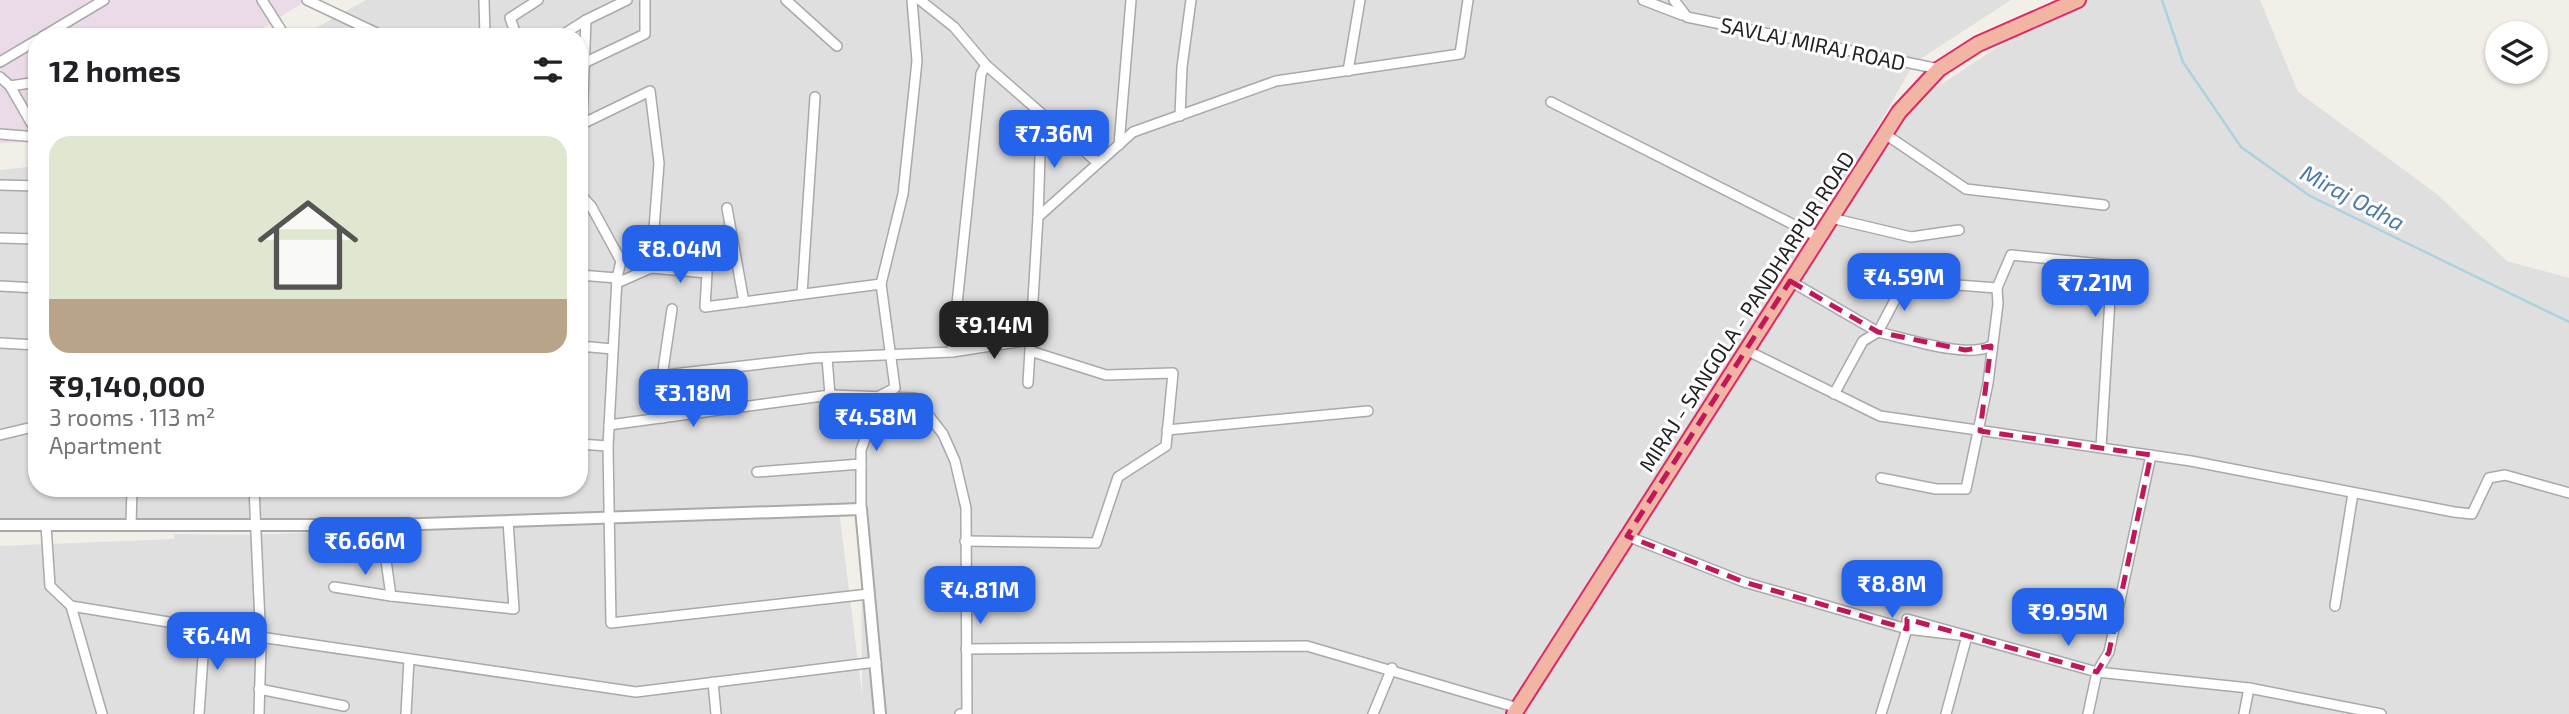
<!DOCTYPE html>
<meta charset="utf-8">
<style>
body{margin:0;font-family:"Exo 2",sans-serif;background:#f2f2f2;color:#202124;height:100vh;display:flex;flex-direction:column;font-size:26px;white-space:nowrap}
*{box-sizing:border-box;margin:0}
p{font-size:23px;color:#757577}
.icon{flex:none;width:38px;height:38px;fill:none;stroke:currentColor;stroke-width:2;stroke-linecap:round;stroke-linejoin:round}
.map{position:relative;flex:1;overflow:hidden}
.side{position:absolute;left:28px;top:28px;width:560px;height:469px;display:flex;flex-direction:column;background:#fff;border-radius:28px;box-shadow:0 2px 5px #0004}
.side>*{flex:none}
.fabs{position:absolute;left:2485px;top:21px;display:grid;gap:14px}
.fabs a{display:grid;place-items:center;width:63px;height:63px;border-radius:50%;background:#fff;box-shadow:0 2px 5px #0004;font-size:35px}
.price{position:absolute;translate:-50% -60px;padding:0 16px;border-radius:14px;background:#2563eb;color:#fff;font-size:23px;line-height:46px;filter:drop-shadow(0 2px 4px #0008)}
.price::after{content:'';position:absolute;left:50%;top:42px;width:21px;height:16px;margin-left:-10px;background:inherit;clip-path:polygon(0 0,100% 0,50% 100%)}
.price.current{background:#222;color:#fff}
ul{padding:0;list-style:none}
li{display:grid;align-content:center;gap:14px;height:371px;padding:0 21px}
li span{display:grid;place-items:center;height:217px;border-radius:21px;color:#555}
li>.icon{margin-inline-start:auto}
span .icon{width:126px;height:126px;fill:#fffc;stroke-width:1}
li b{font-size:30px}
h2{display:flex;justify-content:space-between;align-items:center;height:84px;padding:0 21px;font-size:30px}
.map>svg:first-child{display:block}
</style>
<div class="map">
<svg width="2569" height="714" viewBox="0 0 2569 714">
<rect width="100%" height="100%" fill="#f2efe9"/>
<path fill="#e0dfdf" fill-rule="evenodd" d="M366 0H2011L1914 63 1799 266 1899 112 2054 10 2081 0H2260L2298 92 2437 194 2507 261 2569 278V714H0V546L174 539V534L247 535 713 515 0 525V170L37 166V488H579V37H308L312 30ZM861 510 862 694 839 511Z"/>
<path fill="#ebdbe8" d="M0 0H307L249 37H37V142L0 143Z"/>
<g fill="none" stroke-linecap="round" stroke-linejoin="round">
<path stroke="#aad3df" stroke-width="2.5" d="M2162 0 2183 62 2241 147 2310 196 2569 322"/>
<g stroke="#a9a9a9" stroke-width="12">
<g id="minor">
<path d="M262 0 281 30V37"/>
<path d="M307 0 385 37"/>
<path d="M484 0 485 37"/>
<path d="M786 0 837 46"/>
<path d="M920 0 954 27 986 65 1098 163"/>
<path d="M1643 0 1682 15"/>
<path d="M1674 0 1687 17 1939 69"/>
<path d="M586 20 627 0"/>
<path d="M42 37 104 0"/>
<path d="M517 37 510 18 538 0"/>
<path d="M559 37 586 20 582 124 650 91 659 163 651 268 617 283"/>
<path d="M0 62 37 40"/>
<path d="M584 63 645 34V0"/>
<path d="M1348 71 1360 0"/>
<path d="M0 77 10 86 37 133"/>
<path d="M10 86 37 82"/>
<path d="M1551 102 1818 237"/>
<path d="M1180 116 1182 67 1191 0"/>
<path d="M0 134 37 137"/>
<path d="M1885 134 1966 189 2104 205"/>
<path d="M1119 145 1131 0"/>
<path d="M0 185 37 186"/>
<path d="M579 193 591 206"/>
<path d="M579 206H591L621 261 617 278 579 275"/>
<path d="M727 208 744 302"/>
<path d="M1038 217 1041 126 1046 116"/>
<path d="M1831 218 1911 237 1959 230"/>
<path d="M0 238 37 239"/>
<path d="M651 268 707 273 705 307 881 284 895 388 881 395 861 450V509"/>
<path d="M617 278 608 446 611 623 869 594"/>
<path d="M1790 281 1878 332 1905 281 1997 288 1998 304 1988 383 1966 489H1936L1881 478"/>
<path d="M881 284 903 194 917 61 912 0"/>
<path d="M0 286 37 288"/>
<path d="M1997 288 2011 255 2112 265 2101 448"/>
<path d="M802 294 815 97"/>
<path d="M0 343 37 345"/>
<path d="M579 346 613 349"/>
<path d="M1746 350 1880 416 2191 461 2454 512 2472 514 2489 478 2505 475 2569 493"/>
<path d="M952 352 981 74 986 65"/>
<path d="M662 377 672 309"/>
<path d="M1028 383 1038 217 1133 132 1276 81 1460 54 1468 0"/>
<path d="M1834 394 1863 341 1878 332C1905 338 1967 359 1991 346"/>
<path d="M830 395 915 398 943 434 955 461 966 508 967 714H960"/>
<path d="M663 418 662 377 673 374 813 358 952 352 1030 340"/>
<path d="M609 425 830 395 827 358"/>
<path d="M1167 430 1368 411"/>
<path d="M0 435 37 426"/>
<path d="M579 444 608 446"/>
<path d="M2151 455 2109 652 2097 672 2249 688"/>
<path d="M757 472 861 464"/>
<path d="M254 488 261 645 259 714"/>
<path d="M46 525 50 586 71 606 260 637 636 692 876 662"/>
<path d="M131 525 132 488"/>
<path d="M381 525 391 596 514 609 508 521"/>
<path d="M1627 536 1744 582 1907 629 1881 714"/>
<path d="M965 541 1096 543 1118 477 1166 446 1173 373 1106 375 1030 351"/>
<path d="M334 587 391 596"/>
<path d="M71 606 102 714"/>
<path d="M2335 606 2353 493"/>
<path d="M1967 636 1907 629V619L2097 672 2088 714"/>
<path d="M966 649 1307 646 1518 708"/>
<path d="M713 682 716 714"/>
<path d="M259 689 344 706"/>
<path d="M199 714 205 628"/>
<path d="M406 714 409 659"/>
<path d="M1373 714 1392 668"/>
<path d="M1946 714 1967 636"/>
<path d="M2244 714 2249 688 2381 714"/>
</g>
</g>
<g stroke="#a9a9a9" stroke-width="14">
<path id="tertiary" d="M0 525H393L861 509 880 714"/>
</g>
<g stroke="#dc2a67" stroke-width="18">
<path id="trunk" d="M1514 714 1899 112 1939 69 1978 44 2078 0"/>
</g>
<use href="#minor" stroke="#fff" stroke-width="9"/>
<use href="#tertiary" stroke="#fff" stroke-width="10"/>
<use href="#trunk" stroke="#f2b4a3" stroke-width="14"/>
</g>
<path fill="none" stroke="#c2185b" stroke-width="5" stroke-dasharray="14 9" stroke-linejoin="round" d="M1790 281 1878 332 1965 350 1991 346 1980 431 2151 455 2109 652 2097 672 1907 619V629L1744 582 1627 536Z"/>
<g text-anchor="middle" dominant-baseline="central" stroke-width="6" stroke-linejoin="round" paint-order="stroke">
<g font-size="21" fill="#222" stroke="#fff">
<text transform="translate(1813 43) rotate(12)">SAVLAJ MIRAJ ROAD</text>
<text transform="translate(1746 311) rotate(-57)">MIRAJ - SANGOLA - PANDHARPUR ROAD</text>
</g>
<g font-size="23" font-style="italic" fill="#4a7aab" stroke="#fff">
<text transform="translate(2353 197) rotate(28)">Miraj Odha</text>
</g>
</g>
</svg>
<div class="fabs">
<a><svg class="icon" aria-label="layers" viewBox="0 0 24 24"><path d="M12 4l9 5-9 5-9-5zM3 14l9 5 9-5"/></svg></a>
</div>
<b class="price" style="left:1054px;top:170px">₹7.36M</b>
<b class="price" style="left:680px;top:285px">₹8.04M</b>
<b class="price" style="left:1904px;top:313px">₹4.59M</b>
<b class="price" style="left:2095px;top:319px">₹7.21M</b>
<b class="price current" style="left:994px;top:361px">₹9.14M</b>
<b class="price" style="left:693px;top:429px">₹3.18M</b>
<b class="price" style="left:876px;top:453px">₹4.58M</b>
<b class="price" style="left:365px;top:577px">₹6.66M</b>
<b class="price" style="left:1892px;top:620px">₹8.8M</b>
<b class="price" style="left:980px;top:626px">₹4.81M</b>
<b class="price" style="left:2068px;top:648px">₹9.95M</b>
<b class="price" style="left:217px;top:672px">₹6.4M</b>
<section class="side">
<h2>12 homes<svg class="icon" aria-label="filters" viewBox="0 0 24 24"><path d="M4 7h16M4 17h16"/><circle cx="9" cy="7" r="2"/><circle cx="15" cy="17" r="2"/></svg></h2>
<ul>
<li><span style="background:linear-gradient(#dfe7d0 75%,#b9a48a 0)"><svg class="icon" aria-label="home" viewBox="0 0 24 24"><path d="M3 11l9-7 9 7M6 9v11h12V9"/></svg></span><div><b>₹9,140,000</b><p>3 rooms · 113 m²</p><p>Apartment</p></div></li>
</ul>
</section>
</div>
